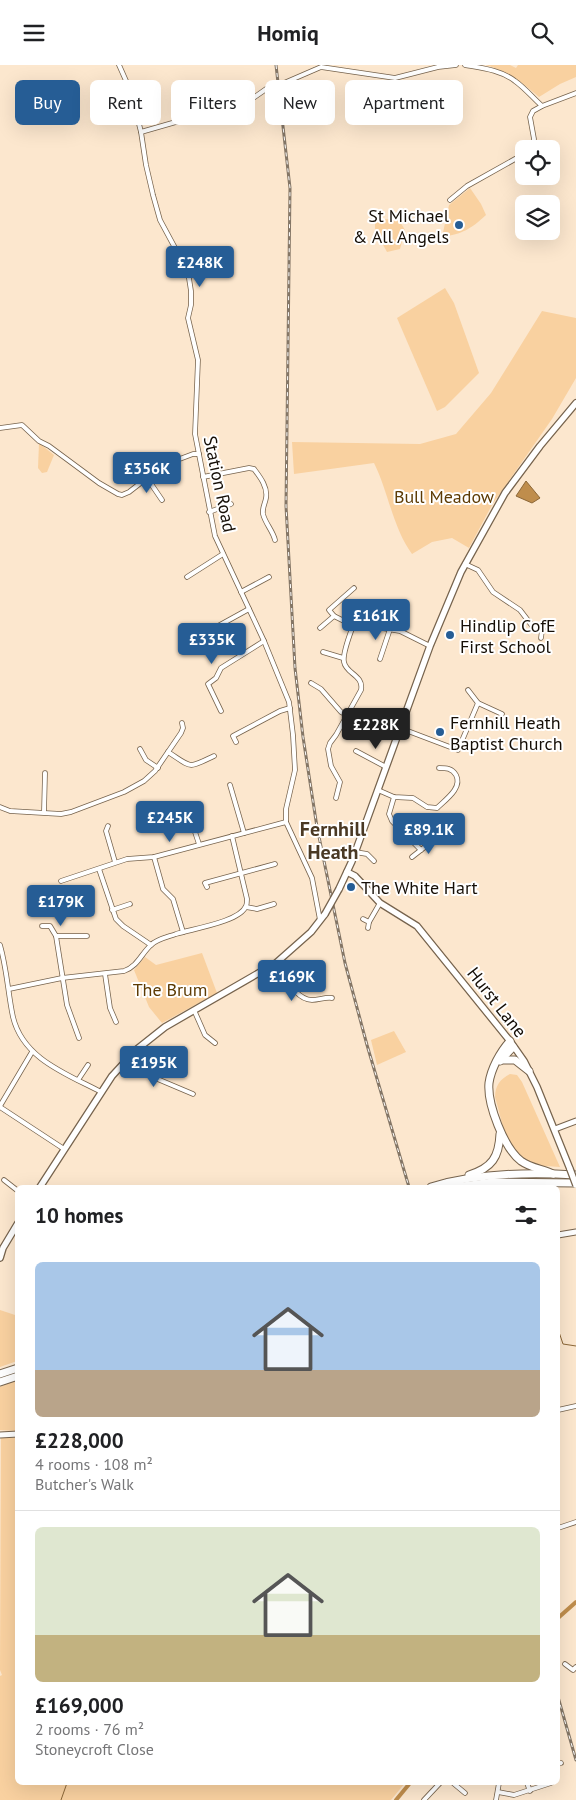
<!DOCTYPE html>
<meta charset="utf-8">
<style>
body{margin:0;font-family:"PT Sans",sans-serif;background:#f2f2f2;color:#202124;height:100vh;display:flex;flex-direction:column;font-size:19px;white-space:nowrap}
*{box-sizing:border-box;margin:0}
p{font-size:16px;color:#757577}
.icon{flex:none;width:28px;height:28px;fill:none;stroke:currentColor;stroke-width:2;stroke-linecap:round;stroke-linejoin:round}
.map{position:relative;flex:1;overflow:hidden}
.details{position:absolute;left:15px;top:1120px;width:545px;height:600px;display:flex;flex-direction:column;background:#fff;border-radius:8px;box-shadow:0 5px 20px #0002}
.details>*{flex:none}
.guide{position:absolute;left:15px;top:15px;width:546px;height:45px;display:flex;gap:10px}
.tools{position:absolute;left:515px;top:75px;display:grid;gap:10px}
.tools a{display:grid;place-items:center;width:45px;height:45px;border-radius:8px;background:#fff;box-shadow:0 5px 20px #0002;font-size:25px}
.price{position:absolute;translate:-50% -42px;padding:0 11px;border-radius:5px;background:#265d95;color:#fff;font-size:16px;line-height:32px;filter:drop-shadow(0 1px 2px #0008)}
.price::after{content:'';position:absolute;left:50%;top:30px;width:15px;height:11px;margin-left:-8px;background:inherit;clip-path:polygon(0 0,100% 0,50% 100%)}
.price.selected{background:#222;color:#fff}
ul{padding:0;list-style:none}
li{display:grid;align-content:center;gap:10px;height:265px;padding:0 20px}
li+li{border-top:1px solid #e0e0e0}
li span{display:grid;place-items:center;height:155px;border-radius:8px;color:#555}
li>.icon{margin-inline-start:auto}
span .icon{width:90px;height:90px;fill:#fffc;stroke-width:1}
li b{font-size:21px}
h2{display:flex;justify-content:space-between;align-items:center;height:60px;padding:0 20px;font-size:21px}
.chip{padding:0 18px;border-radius:8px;background:#fff;box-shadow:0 5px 20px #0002;font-size:18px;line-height:45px}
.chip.selected{background:#265d95;color:#fff}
header{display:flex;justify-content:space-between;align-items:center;height:65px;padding:0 20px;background:#fff;font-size:22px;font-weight:700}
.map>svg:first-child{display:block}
</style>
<header><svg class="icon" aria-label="menu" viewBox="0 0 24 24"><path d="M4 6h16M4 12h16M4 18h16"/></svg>Homiq<svg class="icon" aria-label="search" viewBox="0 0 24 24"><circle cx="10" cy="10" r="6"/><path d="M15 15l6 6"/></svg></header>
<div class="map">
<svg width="576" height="1735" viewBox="0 0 576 1735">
<rect width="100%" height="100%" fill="#fce7ce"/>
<g fill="#f9d1a0">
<path d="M486 0H510L516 3 518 0H576V12L560 19 539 32C521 16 508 7 486 0Z"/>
<path d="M470 123 481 139 486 150C471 164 462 169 442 172L449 140Z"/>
<path d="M382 154 399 155 405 165 400 184 387 187 375 165V156Z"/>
<path d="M445 223 454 238 479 308 445 342 437 346 397 253Z"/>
<path d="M542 246 576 253V313L552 354 492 440 469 483 452 473 432 477 412 489C393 463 388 426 374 398L294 409 292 377 420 379 456 369 491 328Z"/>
<path d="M39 378 54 390 47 407 42 408 38 403Z"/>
<path d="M202 888 217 928 162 958 149 942 134 905 145 892 156 900Z"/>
<path d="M394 966 406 987 377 1000 371 975Z"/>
<path d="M510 1009 517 1010 522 1017 560 1102C551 1101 540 1102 532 1099 506 1089 502 1055 495 1032 495 1021 500 1014 510 1009Z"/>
<path d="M0 1245 18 1251 17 1296 0 1302Z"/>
<path d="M17 1315V1366L0 1365V1322Z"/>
<path d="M1 1372 18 1373V1718H405L391 1735H0V1611L2 1610 0 1605Z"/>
</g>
<path fill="#bf8d4c" stroke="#8c6737" d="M526 416 540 433 532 438 516 431Z"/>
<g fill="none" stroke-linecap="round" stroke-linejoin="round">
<g stroke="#8c6737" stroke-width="1">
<path d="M558 1264 563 1279 576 1281"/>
<path d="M61 1735 67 1718"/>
</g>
<g stroke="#bf8d4c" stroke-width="4">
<path d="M558 1553 576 1537"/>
<path d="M396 1735 410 1718"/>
</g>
<g stroke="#76634d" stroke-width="5.5">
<g id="street">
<path d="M119 0 131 27 141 67 146 100 153 130 160 155 188 207 191 226V240L188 253 198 295 195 369 215 471 264 576 289 637 293 670 295 705 286 744V757L312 813 320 855"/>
<path d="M465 0C482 3 501 5 515 16 525 23 533 33 542 41"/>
<path d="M284 18 321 2 395 13 438 2 456 0"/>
<path d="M141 67 249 36 269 22"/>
<path d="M532 84 534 74 530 52 533 46 542 41 576 28"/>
<path d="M450 135 467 121 524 89"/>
<path d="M0 363 22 360 39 376 49 381 99 418 118 429 122 430 129 427 147 413 177 395 193 389H199"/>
<path d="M203 412 249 403 254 404C260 412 268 422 266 433 265 439 262 443 263 449 265 458 273 466 275 475"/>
<path d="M147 413 162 435"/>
<path d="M209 447 231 439"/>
<path d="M465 499 478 505 493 527 520 545 533 562 542 565"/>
<path d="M187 512 223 489"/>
<path d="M241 527 269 512"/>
<path d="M334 551 346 557 400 566 430 581"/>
<path d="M320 563 334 551 329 545 354 523"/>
<path d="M200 571 249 544"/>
<path d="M541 573 542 565 546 559"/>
<path d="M323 587 343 593"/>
<path d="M380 594 390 564"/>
<path d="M311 618 321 624 341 647 347 650"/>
<path d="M468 625 478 638"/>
<path d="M221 646 208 619 216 613 221 603 264 576"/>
<path d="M400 663 458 685 478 638 502 649"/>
<path d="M236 677 233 671 280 646 290 643"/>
<path d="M140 684 146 695 158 703"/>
<path d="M356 686 386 702"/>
<path d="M168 687C193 703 187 704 214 691"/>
<path d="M230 720 244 768"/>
<path d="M378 725 394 732 413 733 427 742 437 743C445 735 463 723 456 710 452 703 446 703 439 703"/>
<path d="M394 732 389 749 392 756 421 785"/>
<path d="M336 733 340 717 331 701 328 684 330 678 336 670 361 625C364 610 346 609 344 597 342 588 351 567 354 558"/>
<path d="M0 742 10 746 61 749 71 747 124 727 144 716 155 706 181 668 183 663 182 658"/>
<path d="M44 747 45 708"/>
<path d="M152 748 182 739 187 743 199 779"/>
<path d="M108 761 106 766 115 797"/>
<path d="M355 787 367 789 374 796"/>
<path d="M154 792 163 824 173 834 183 867"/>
<path d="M412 792 435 774"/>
<path d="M99 804 116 854 123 861 151 880"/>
<path d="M61 816 127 794 154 792 286 757"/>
<path d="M207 822 205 818 275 799"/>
<path d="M246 842 257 844 274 839"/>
<path d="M112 845 130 839"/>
<path d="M363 854 369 857 368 863"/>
<path d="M369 857 380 838"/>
<path d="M42 861H50L56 871H87"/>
<path d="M56 871 67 940 79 973"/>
<path d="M0 880C7 904 8 929 13 952 23 994 67 1009 101 1027"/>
<path d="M276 898C285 910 295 935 312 935 319 935 325 932 332 933"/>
<path d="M105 909 110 943 116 957"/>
<path d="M9 924 62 913 124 906C138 901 141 889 151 880 157 874 168 872 176 869 191 864 240 857 246 841 247 839 247 836 247 834L232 771"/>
<path d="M194 945 205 970 215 978"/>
<path d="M122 999 193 1029"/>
<path d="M78 1015 88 1000"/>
<path d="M0 1041 32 987"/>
<path d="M0 1042 64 1084"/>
<path d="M4 1115 18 1126"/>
<path d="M558 1345 576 1341"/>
<path d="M558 1463 576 1457"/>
<path d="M565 1599 573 1605 576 1602"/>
<path d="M558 1699 561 1698"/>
<path d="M453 1718 465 1728"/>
<path d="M527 1718 530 1726"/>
<path d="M498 1727 514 1730 551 1718"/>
<path d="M424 1735 440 1718"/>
<path d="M496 1735 499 1718"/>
</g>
</g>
<g stroke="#76634d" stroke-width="7">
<g id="secondary">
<path d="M555 1064 576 1056"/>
<path d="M558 1170 576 1167"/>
<path d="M0 1370 18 1369"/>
</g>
</g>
<g stroke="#76634d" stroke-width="8">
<g id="primary">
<path d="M347 807 355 811 380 838 417 861 510 976 524 996 537 1022 570 1104"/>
<path d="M339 824 352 796 430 581 461 507 505 428 540 381 576 338"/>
<path d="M40 1122 112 1011 136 985 165 962 276 898 311 867 325 849"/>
<path d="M0 1193 3 1183 18 1158"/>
</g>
</g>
<g stroke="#76634d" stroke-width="9">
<g id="highway">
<path d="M510 976C500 987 491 1004 489 1018 487 1039 504 1083 521 1096 531 1103 542 1104 553 1109"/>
<path d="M501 995H515L529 1006"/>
<path d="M500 996 513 982"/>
<path d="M469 1110C492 1103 499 1092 500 1069"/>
<path d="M431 1122C477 1108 527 1107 576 1110"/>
<path d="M455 1122 493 1117 576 1118"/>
<path d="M0 1309 18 1303"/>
<path d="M0 1317 18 1311"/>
</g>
</g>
<use href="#street" stroke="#fff" stroke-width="4"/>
<use href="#secondary" stroke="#fff" stroke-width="5"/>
<use href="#primary" stroke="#fff" stroke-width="5.5"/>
<use href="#highway" stroke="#fff" stroke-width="7"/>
<g stroke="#847666" stroke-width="3">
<g id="rail">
<path d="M276 0 290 123 286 441 295 603 303 672 317 762 345 898 367 980 409 1122"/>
<path d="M558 1632 576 1695"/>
</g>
</g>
<use href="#rail" stroke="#fff" stroke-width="1" stroke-dasharray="4" stroke-linecap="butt"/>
<g stroke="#76634d" stroke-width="5.5" stroke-linecap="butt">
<path id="street-bridge" d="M269 22 284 18"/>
</g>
<g stroke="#76634d" stroke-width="8" stroke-linecap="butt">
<g id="primary-bridge">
<path d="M325 849 339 824"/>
<path d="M570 1104 576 1120"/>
</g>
</g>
<use href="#street-bridge" stroke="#fff" stroke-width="4"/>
<use href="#primary-bridge" stroke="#fff" stroke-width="5.5"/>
</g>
<g fill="#265d95" stroke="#fff" stroke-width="2">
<circle cx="459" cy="160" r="5"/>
<circle cx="450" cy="570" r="5"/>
<circle cx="440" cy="667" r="5"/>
<circle cx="351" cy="822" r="5"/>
</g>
<g text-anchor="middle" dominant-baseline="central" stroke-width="4" stroke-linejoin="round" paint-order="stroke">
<g font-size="18" fill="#150e06" stroke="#fff" text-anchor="start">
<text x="449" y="150" text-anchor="end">St Michael<tspan x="449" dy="21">&amp; All Angels</tspan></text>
<text x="460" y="560">Hindlip CofE<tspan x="460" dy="21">First School</tspan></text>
<text x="450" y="657">Fernhill Heath<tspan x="450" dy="21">Baptist Church</tspan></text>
<text x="361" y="822">The White Hart</text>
</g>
<g font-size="18" fill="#150e06" stroke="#fff">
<text transform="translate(220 419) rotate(78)">Station Road</text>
<text transform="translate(497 937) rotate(52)">Hurst Lane</text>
</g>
<g font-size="18" fill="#5d3b04" stroke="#fff">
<text x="444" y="431">Bull Meadow</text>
<text x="170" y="924">The Brum</text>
</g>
<g font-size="20" font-weight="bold" fill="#4a3924" stroke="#fff">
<text x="333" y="764">Fernhill<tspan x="333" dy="23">Heath</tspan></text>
</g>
</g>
</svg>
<div class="tools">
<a><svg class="icon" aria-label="locate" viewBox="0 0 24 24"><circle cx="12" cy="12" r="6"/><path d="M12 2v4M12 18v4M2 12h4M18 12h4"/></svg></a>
<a><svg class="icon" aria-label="layers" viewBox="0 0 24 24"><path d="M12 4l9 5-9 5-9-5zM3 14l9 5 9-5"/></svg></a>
</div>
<b class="price" style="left:200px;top:223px">£248K</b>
<b class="price" style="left:147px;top:429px">£356K</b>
<b class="price" style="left:376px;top:576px">£161K</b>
<b class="price" style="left:212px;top:600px">£335K</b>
<b class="price selected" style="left:376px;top:685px">£228K</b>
<b class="price" style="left:170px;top:778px">£245K</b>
<b class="price" style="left:429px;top:790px">£89.1K</b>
<b class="price" style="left:61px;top:862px">£179K</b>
<b class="price" style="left:292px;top:937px">£169K</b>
<b class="price" style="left:154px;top:1023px">£195K</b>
<div class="guide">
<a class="chip selected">Buy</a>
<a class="chip">Rent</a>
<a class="chip">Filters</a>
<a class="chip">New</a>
<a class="chip">Apartment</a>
</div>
<section class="details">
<h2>10 homes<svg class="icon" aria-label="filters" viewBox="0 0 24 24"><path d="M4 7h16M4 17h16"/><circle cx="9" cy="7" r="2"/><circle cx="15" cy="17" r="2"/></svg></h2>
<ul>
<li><span style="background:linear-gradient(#a9c7e8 70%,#b9a48a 0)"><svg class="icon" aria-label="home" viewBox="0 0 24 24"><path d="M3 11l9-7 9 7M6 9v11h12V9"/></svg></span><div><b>£228,000</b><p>4 rooms · 108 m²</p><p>Butcher's Walk</p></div></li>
<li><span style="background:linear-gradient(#dfe7d0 70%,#c2b280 0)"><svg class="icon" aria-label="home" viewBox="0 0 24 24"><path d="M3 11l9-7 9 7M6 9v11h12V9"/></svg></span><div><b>£169,000</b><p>2 rooms · 76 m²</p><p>Stoneycroft Close</p></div></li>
</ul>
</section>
</div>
